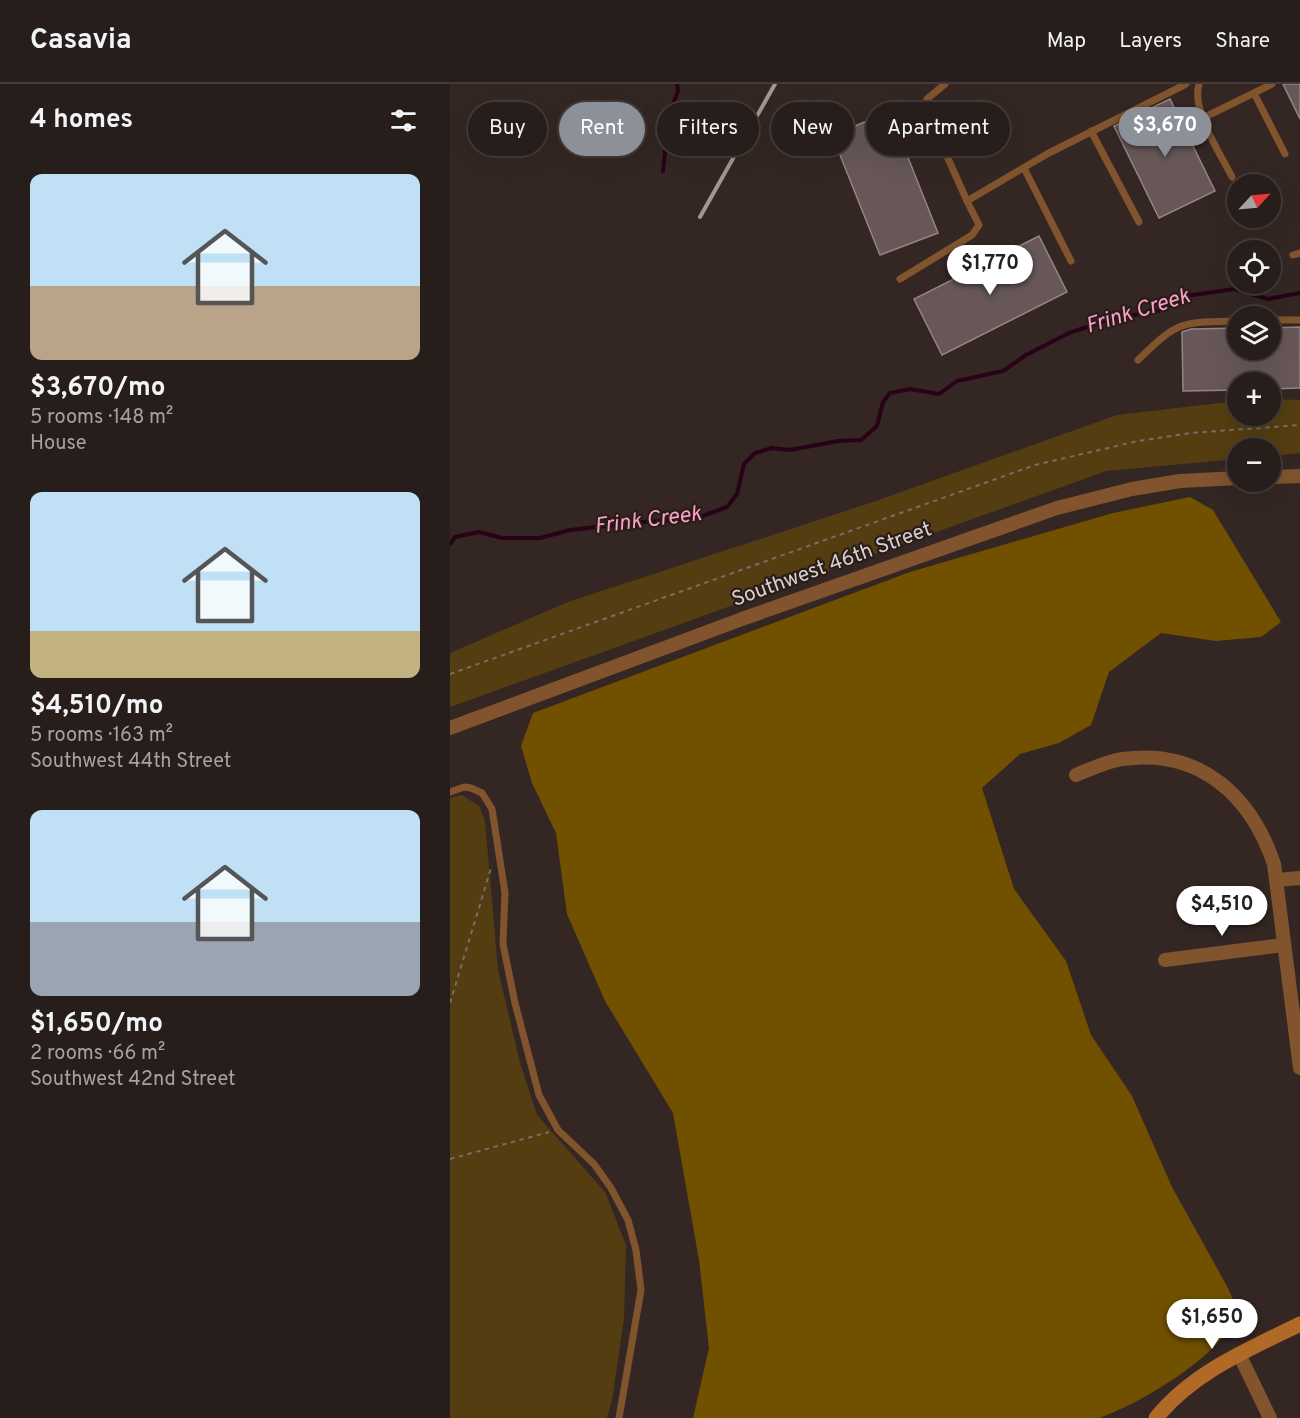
<!DOCTYPE html>
<meta charset="utf-8">
<style>
body{margin:0;font-family:Overpass,sans-serif;background:#332a27;color:#f1f3f6;height:100vh;display:flex;flex-direction:column;font-size:22px;white-space:nowrap}
*{box-sizing:border-box;margin:0}
p{font-size:20px;color:#a4a2a2}
.icon{flex:none;width:33px;height:33px;fill:none;stroke:currentColor;stroke-width:2;stroke-linecap:round;stroke-linejoin:round}
.map{position:relative;flex:1;overflow:hidden}
.details{display:flex;flex-direction:column;background:#271d1a;width:450px}
.details>*{flex:none}
.guide{position:absolute;left:18px;top:18px;width:570px;height:54px;display:flex;gap:12px}
.needle{width:39px;rotate:64deg}
.tools{position:absolute;left:777px;top:90px;display:grid;gap:12px}
.tools a{display:grid;place-items:center;width:54px;height:54px;border-radius:50%;background:#271d1a;box-shadow:0 6px 24px #0002,0 0 0 2px #433b39;font-size:30px}
.price{position:absolute;translate:-50% -51px;padding:0 14px;border-radius:21px;background:#fff;color:#222;font-size:20px;line-height:39px;filter:drop-shadow(0 2px 3px #0008)}
.price::after{content:'';position:absolute;left:50%;top:36px;width:18px;height:14px;margin-left:-9px;background:inherit;clip-path:polygon(0 0,100% 0,50% 100%)}
.price.active{background:#8c9099;color:#fff}
ul{padding:0;list-style:none}
li{display:grid;align-content:center;gap:12px;height:318px;padding:0 30px}
li span{display:grid;place-items:center;height:186px;border-radius:12px;color:#555}
li>.icon{margin-inline-start:auto}
span .icon{width:108px;height:108px;fill:#fffc;stroke-width:1}
li b{font-size:26px}
h2{display:flex;justify-content:space-between;align-items:center;height:72px;padding:0 30px;font-size:26px}
.chip{padding:0 21px;border-radius:27px;background:#271d1a;box-shadow:0 6px 24px #0002,0 0 0 2px #433b39;font-size:21px;line-height:54px}
.chip.active{background:#8c9099;color:#fff}
header{display:flex;align-items:center;gap:36px;box-sizing:border-box;height:84px;padding:0 30px;background:#271d1a;border-bottom:2px solid #433b39}
header strong{font-size:28px}
nav{display:flex;gap:33px;margin-inline-start:auto;font-size:21px}
main{display:flex;flex:1;min-height:0}
.map>svg:first-child{display:block}
</style>
<header>
<strong>Casavia</strong>
<nav><a>Map</a><a>Layers</a><a>Share</a></nav>
</header>
<main>
<section class="details">
<h2>4 homes<svg class="icon" aria-label="filters" viewBox="0 0 24 24"><path d="M4 7h16M4 17h16"/><circle cx="9" cy="7" r="2"/><circle cx="15" cy="17" r="2"/></svg></h2>
<ul>
<li><span style="background:linear-gradient(#bfe0f5 60%,#b9a48a 0)"><svg class="icon" aria-label="home" viewBox="0 0 24 24"><path d="M3 11l9-7 9 7M6 9v11h12V9"/></svg></span><div><b>$3,670/mo</b><p>5 rooms · 148 m²</p><p>House</p></div></li>
<li><span style="background:linear-gradient(#bfe0f5 75%,#c2b280 0)"><svg class="icon" aria-label="home" viewBox="0 0 24 24"><path d="M3 11l9-7 9 7M6 9v11h12V9"/></svg></span><div><b>$4,510/mo</b><p>5 rooms · 163 m²</p><p>Southwest 44th Street</p></div></li>
<li><span style="background:linear-gradient(#bfe0f5 60%,#9aa5b1 0)"><svg class="icon" aria-label="home" viewBox="0 0 24 24"><path d="M3 11l9-7 9 7M6 9v11h12V9"/></svg></span><div><b>$1,650/mo</b><p>2 rooms · 66 m²</p><p>Southwest 42nd Street</p></div></li>
</ul>
</section>
<div class="map">
<svg width="850" height="1334" viewBox="0 0 850 1334">
<rect width="100%" height="100%" fill="#342723"/>
<g fill="#543e11">
<path d="M821 315 850 316V369L821 372 820 364H788L787 375 656 387 0 623V569L118 518 426 417 667 331 787 317 788 332H820Z"/>
<path d="M12 711 29 722 35 737 48 886 70 979 87 1031 155 1108 176 1161 174 1234 162 1316 157 1334H0V714Z"/>
</g>
<path fill="#715000" d="M740 413 763 426 831 538 811 553 766 557 711 549 659 588 641 641 609 659 570 670 532 704 564 805 616 877 641 951 682 1012 722 1103 778 1204 789 1230C782 1240 775 1251 767 1260 737 1290 688 1320 649 1334H243L259 1264 249 1176 223 1029 155 917 117 830 106 749 82 699 71 662 83 629 460 488 663 429Z"/>
<g fill="none" stroke-linecap="round" stroke-linejoin="round">
<g stroke="#280216" stroke-width="4">
<path d="M213 87 216 59 221 44 219 31 228 7 227 0"/>
<path d="M0 460 5 453 29 448 52 454H90L120 446 191 438 244 435 277 423 287 410 294 380 305 369 322 364 340 366 388 357 411 356 427 342 433 318 440 309 460 305 489 310 507 297 553 287 576 271 619 249 661 235 712 226 729 213 784 205 818 215 850 209"/>
</g>
</g>
<g fill="#675758" stroke="#968485" stroke-width="1.5">
<path d="M833 0H850V35Z"/>
<path d="M720 15 765 107 709 134 664 42Z"/>
<path d="M440 28 488 149 430 171 382 51Z"/>
<path d="M589 152 617 208 492 271 464 215Z"/>
<path d="M850 243V304L820 305V298H788V306L733 307 732 248 741 245 788 244V266H820V244Z"/>
</g>
<g fill="none" stroke-linecap="round" stroke-linejoin="round">
<g stroke="#776c68" stroke-width="2" stroke-dasharray="4.5 4.5" stroke-linecap="butt">
<path d="M0 590 585 381 688 357 741 349 850 341"/>
<path d="M0 919 42 781"/>
<path d="M0 1075 99 1048"/>
</g>
<g stroke="#81542e" stroke-width="7">
<path d="M495 0 477 15 480 34 517 117 597 70 736 0"/>
<path d="M749 0C741 26 770 69 782 93"/>
<path d="M804 9 835 70"/>
<path d="M753 34 822 0"/>
<path d="M641 47 689 138"/>
<path d="M574 84 621 177"/>
<path d="M843 171 850 169"/>
<path d="M450 195 522 151 529 141 517 117"/>
<path d="M820 236H850"/>
<path d="M688 276C729 236 731 238 788 237"/>
<path d="M0 708 14 703 21 704 32 709 42 725 55 809 53 860 65 919 89 1011 108 1046 144 1080 161 1104 178 1136 186 1166 191 1206 169 1334"/>
</g>
<g stroke="#81542e" stroke-width="14">
<path d="M820 393 850 392"/>
<path d="M0 644 292 535 607 424 682 405 730 397 788 394"/>
<path d="M626 691C641 685 657 677 673 675 750 664 801 712 824 780L850 984"/>
<path d="M827 796 850 794"/>
<path d="M715 876 833 861"/>
<path d="M789 1270 820 1334"/>
</g>
<path stroke="#b16927" stroke-width="15" d="M706 1334C743 1288 798 1266 850 1240"/>
<path stroke="#a19693" stroke-width="4" d="M250 133 325 0"/>
</g>
<g text-anchor="middle" dominant-baseline="central" stroke-width="4.5" stroke-linejoin="round" paint-order="stroke">
<g font-size="21" fill="#d9d0cd" stroke="#2a1d19">
<text transform="translate(382 481) rotate(-20)">Southwest 46th Street</text>
</g>
<g font-size="22" font-style="italic" fill="#fda1ca" stroke="#2a1d19">
<text transform="translate(688 228) rotate(-17)">Frink Creek</text>
<text transform="translate(198 437) rotate(-7)">Frink Creek</text>
</g>
</g>
</svg>
<div class="tools">
<a><svg class="needle" viewBox="-14 -14 28 28"><path d="M0-13l5 13h-10z" fill="#e53935"/><path d="M0 13l5-13h-10z" fill="#a4a2a2"/></svg></a>
<a><svg class="icon" aria-label="locate" viewBox="0 0 24 24"><circle cx="12" cy="12" r="6"/><path d="M12 2v4M12 18v4M2 12h4M18 12h4"/></svg></a>
<a><svg class="icon" aria-label="layers" viewBox="0 0 24 24"><path d="M12 4l9 5-9 5-9-5zM3 14l9 5 9-5"/></svg></a>
<a>+</a>
<a>−</a>
</div>
<b class="price active" style="left:715px;top:74px">$3,670</b>
<b class="price" style="left:540px;top:212px">$1,770</b>
<b class="price" style="left:772px;top:853px">$4,510</b>
<b class="price" style="left:762px;top:1266px">$1,650</b>
<div class="guide">
<a class="chip">Buy</a>
<a class="chip active">Rent</a>
<a class="chip">Filters</a>
<a class="chip">New</a>
<a class="chip">Apartment</a>
</div>
</div>
</main>
